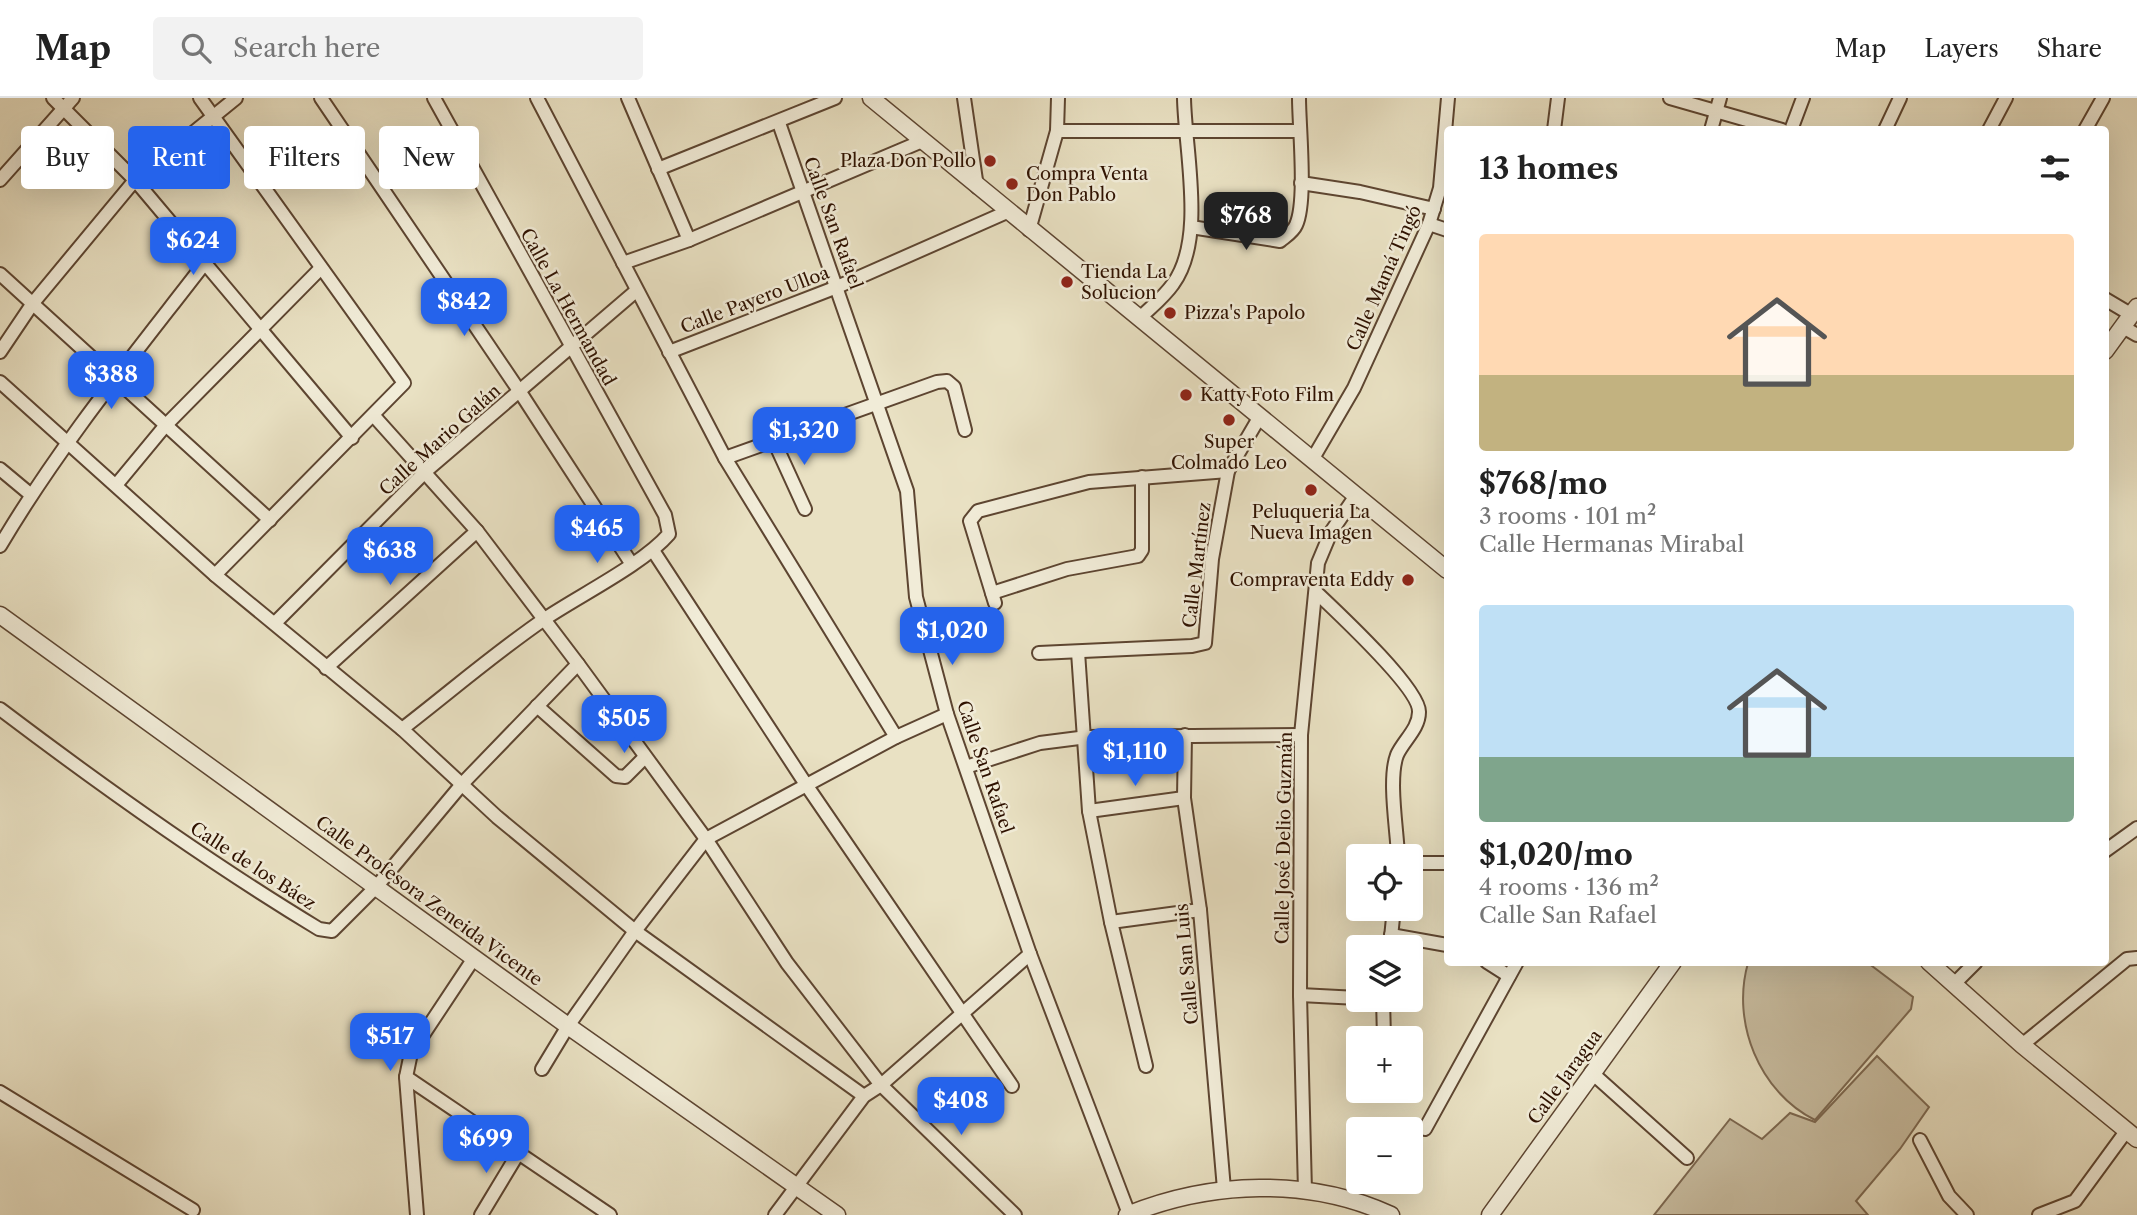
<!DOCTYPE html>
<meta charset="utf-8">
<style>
body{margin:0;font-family:"Libre Caslon Text",serif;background:#f2f2f2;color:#222;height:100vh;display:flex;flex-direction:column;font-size:26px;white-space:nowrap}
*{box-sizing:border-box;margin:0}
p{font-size:23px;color:#767676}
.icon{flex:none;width:38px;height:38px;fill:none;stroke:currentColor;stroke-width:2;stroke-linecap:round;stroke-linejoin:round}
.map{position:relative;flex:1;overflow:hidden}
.sheet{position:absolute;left:1444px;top:28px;width:665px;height:840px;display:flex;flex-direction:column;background:#fff;border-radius:7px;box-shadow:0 7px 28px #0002}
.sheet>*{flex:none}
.banner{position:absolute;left:21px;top:28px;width:665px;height:63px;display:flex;gap:14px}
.buttons{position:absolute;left:1346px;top:746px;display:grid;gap:14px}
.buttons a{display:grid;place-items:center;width:77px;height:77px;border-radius:7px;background:#fff;box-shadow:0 7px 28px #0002;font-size:35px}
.price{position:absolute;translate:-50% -60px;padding:0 16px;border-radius:14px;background:#2563eb;color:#fff;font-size:23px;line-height:46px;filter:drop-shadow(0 2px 4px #0008)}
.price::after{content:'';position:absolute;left:50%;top:42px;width:21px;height:16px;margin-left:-10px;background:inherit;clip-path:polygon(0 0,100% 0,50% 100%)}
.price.on{background:#222;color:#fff}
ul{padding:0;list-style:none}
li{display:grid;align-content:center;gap:14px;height:371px;padding:0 35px}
li span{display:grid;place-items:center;height:217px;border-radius:7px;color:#555}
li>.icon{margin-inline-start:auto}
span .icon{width:126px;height:126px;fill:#fffc;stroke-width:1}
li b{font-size:30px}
h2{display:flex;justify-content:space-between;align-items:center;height:84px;padding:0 35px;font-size:30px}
.pill{padding:0 24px;border-radius:7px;background:#fff;box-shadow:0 7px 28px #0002;font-size:24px;line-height:63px}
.pill.on{background:#2563eb;color:#fff}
header{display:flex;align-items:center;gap:42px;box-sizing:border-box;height:98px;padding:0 35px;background:#fff;border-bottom:2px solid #e0e0e0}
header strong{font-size:33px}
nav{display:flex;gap:38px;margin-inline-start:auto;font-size:24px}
.search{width:490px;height:63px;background:#f2f2f2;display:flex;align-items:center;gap:18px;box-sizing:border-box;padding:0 24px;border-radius:7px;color:#767676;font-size:26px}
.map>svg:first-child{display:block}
</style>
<header>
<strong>Map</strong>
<div class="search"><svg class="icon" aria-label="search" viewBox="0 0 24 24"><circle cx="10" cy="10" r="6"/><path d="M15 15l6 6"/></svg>Search here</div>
<nav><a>Map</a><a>Layers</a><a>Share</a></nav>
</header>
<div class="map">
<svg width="2137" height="1117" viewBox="0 0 2137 1117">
<rect width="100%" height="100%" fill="#e9e1c3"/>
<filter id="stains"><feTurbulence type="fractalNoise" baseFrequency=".00286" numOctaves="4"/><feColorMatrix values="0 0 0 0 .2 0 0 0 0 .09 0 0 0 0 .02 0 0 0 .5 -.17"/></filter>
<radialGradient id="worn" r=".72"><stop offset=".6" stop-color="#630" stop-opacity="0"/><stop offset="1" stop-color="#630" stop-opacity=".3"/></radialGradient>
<g fill="#c9bea2" stroke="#7c6851" stroke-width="2">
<path d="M1748 865H1868L1913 899 1911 911 1815 1022C1759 994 1731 924 1748 865Z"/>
<path d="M1877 958 1929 1009 1900 1051 1856 1103 1868 1117H1654L1730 1021 1762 1041 1790 1015 1815 1024Z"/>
</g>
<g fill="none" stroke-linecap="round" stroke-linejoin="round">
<g stroke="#5d4531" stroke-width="16">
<g id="minor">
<path d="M53 0 135 82 352 340"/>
<path d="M200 0 404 285 215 477"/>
<path d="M321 0 520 294 631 465"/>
<path d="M537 0 725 360 896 639"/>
<path d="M628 0 689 142"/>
<path d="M964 0 977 89"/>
<path d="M1670 0 1782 32"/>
<path d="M779 25 907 393 916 499 947 616 1030 856 1129 1116"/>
<path d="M1554 32 1558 0"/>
<path d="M1711 32 1720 0"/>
<path d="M1791 32 1803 0"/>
<path d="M1885 32 1900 0"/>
<path d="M1989 32 2006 0"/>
<path d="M2085 32 2103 0"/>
<path d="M1057 33H1299"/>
<path d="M658 71 835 0"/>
<path d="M0 82 73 0"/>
<path d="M1301 85 1360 94 1434 111"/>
<path d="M1429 126 1447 132"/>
<path d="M1191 129 1280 143C1286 138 1293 134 1296 127 1307 104 1299 28 1299 0"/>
<path d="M1029 132 1057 33 1058 0"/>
<path d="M623 165 689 142 920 44"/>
<path d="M0 176 270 422"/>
<path d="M2105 201 2132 217"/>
<path d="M1139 221C1150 210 1164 199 1173 186 1206 141 1185 54 1184 0"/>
<path d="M2123 229 2137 237"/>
<path d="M0 254 33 205 135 82 236 0"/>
<path d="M669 254 837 189 1007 114"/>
<path d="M0 284 215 477 402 631 497 719 635 833 864 998"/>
<path d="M374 318 477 433 578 566 706 741 787 865 881 987 1015 1117"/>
<path d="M773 341 805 411"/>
<path d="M725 360 937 284 947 283 954 289 965 332"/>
<path d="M1312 362 1354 290 1429 126 1440 90 1448 0"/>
<path d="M0 371 30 396"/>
<path d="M117 386 165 328 321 170"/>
<path d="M0 448C59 348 133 258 204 166"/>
<path d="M654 454 807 688 1012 988"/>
<path d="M1316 494C1336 513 1420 591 1419 614 1419 631 1403 643 1397 657 1388 681 1397 731 1398 758"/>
<path d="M992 495 1067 471 1138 458 1142 452V379"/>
<path d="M995 505 970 423 978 413 1089 384 1228 373"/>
<path d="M275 525 426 373 636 193"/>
<path d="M1078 554 1089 713 1111 824 1146 968"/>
<path d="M1039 555 1192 548 1205 545 1212 461 1228 373 1259 320"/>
<path d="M326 570 477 433"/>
<path d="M537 608 616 678 625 679 645 659"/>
<path d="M0 611C103 689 208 764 319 831L332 833 377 788 463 685 578 566"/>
<path d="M402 631C450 594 496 554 546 520 582 496 643 466 669 436L665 417 434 0"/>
<path d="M1185 637 1184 700 1200 812 1224 1091"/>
<path d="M966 669 1040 645 1087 639 1301 637"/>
<path d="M1089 713 1184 700"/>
<path d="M2105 753 2137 730"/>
<path d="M1410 765H1447"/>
<path d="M1111 824 1200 812"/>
<path d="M1391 837 1447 847"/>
<path d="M1390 849 1394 810"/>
<path d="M1487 864 1509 878"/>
<path d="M1955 885 1976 864"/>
<path d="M1300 897 1358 900"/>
<path d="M1383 901 1384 940"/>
<path d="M2022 947 2127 861 2137 860"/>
<path d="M542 971 568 928 635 833 706 741 896 639 947 616"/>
<path d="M1591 974 1687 1060"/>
<path d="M406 979 610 1117"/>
<path d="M0 994 193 1112"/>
<path d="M1425 1031 1517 864"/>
<path d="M1920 1042 1949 1098 1967 1117"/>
<path d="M1305 1093 1300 897 1301 637 1318 465 1331 434 1355 399"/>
<path d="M417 1117 406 979 411 955 474 860"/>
<path d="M481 1117 519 1054"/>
<path d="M775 1117 864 998 881 987 1030 856"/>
<path d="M2039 1117 2075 1103 2127 1032"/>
</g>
</g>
<g stroke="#5d4531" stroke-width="19">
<g id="tertiary">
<path d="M871 0 1447 472"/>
<path d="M2105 253 2137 209"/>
<path d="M0 517 568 928 837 1117"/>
<path d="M1929 864 2022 947 2137 1041"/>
<path d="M1127 1117C1211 1083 1308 1079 1391 1117"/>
<path d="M1490 1117 1673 864"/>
</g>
</g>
<use href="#minor" stroke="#f1ecd8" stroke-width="12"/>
<use href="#tertiary" stroke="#f1ecd8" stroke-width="16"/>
</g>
<g fill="#8f2418" stroke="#f1ecd8" stroke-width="2.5">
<circle cx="990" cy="63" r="7"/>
<circle cx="1012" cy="86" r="7"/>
<circle cx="1067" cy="184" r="7"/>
<circle cx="1170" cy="215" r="7"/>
<circle cx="1186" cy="297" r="7"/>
<circle cx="1229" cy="322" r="7"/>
<circle cx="1311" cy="392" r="7"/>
<circle cx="1408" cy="482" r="7"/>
</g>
<g text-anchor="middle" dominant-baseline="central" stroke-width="5" stroke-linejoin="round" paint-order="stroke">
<g font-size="18" fill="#2e1100" stroke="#f1ecd8" text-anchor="start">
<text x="976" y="63" text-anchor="end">Plaza Don Pollo</text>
<text x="1026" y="76">Compra Venta<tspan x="1026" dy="21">Don Pablo</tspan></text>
<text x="1081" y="174">Tienda La<tspan x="1081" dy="21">Solucion</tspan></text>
<text x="1184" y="215">Pizza's Papolo</text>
<text x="1200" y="297">Katty Foto Film</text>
<text x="1229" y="344" text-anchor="middle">Super<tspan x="1229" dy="21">Colmado Leo</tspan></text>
<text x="1311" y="414" text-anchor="middle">Peluqueria La<tspan x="1311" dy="21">Nueva Imagen</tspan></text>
<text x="1394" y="482" text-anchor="end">Compraventa Eddy</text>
</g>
<g font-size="18" fill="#2e1100" stroke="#f1ecd8">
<text transform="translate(833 125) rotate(70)">Calle San Rafael</text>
<text transform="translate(1384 180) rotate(-66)">Calle Mamá Tingó</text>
<text transform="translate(755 202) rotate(-21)">Calle Payero Ulloa</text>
<text transform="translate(568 209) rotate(61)">Calle La Hermandad</text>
<text transform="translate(440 342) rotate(-42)">Calle Mario Galán</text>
<text transform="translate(1197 467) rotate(-83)">Calle Martínez</text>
<text transform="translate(985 669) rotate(71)">Calle San Rafael</text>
<text transform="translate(1284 740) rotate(-89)">Calle José Delio Guzmán</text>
<text transform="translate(253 768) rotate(33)">Calle de los Báez</text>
<text transform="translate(429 803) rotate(36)">Calle Profesora Zeneida Vicente</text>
<text transform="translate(1187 866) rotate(-95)">Calle San Luis</text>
<text transform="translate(1565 979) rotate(-54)">Calle Jaragua</text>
</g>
</g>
<rect width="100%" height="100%" filter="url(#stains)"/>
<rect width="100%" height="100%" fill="url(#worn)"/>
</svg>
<div class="buttons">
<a><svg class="icon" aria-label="locate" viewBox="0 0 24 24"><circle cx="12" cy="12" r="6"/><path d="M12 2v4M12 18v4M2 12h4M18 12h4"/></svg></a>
<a><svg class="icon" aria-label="layers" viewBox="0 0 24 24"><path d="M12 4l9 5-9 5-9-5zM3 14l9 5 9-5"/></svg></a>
<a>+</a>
<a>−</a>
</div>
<b class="price on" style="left:1246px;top:154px">$768</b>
<b class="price" style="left:193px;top:179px">$624</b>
<b class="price" style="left:464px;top:240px">$842</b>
<b class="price" style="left:111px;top:313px">$388</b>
<b class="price" style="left:804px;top:369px">$1,320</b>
<b class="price" style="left:597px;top:467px">$465</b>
<b class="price" style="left:390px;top:489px">$638</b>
<b class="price" style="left:952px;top:569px">$1,020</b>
<b class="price" style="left:624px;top:657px">$505</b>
<b class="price" style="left:1135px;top:690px">$1,110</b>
<b class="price" style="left:390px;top:975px">$517</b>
<b class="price" style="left:961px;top:1039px">$408</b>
<b class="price" style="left:486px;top:1077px">$699</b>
<div class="banner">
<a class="pill">Buy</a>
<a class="pill on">Rent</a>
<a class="pill">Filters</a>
<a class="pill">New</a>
</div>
<section class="sheet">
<h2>13 homes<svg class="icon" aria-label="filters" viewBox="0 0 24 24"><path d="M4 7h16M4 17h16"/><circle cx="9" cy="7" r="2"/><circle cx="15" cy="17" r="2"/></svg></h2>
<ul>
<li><span style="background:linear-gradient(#ffd9b3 65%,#c2b280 0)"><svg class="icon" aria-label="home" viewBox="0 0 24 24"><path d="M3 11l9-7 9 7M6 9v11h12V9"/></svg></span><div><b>$768/mo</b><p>3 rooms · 101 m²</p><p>Calle Hermanas Mirabal</p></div></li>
<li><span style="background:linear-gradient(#bfe0f5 70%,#7fa58c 0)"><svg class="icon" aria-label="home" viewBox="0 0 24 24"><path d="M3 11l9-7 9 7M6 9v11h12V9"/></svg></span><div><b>$1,020/mo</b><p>4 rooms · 136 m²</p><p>Calle San Rafael</p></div></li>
</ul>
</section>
</div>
